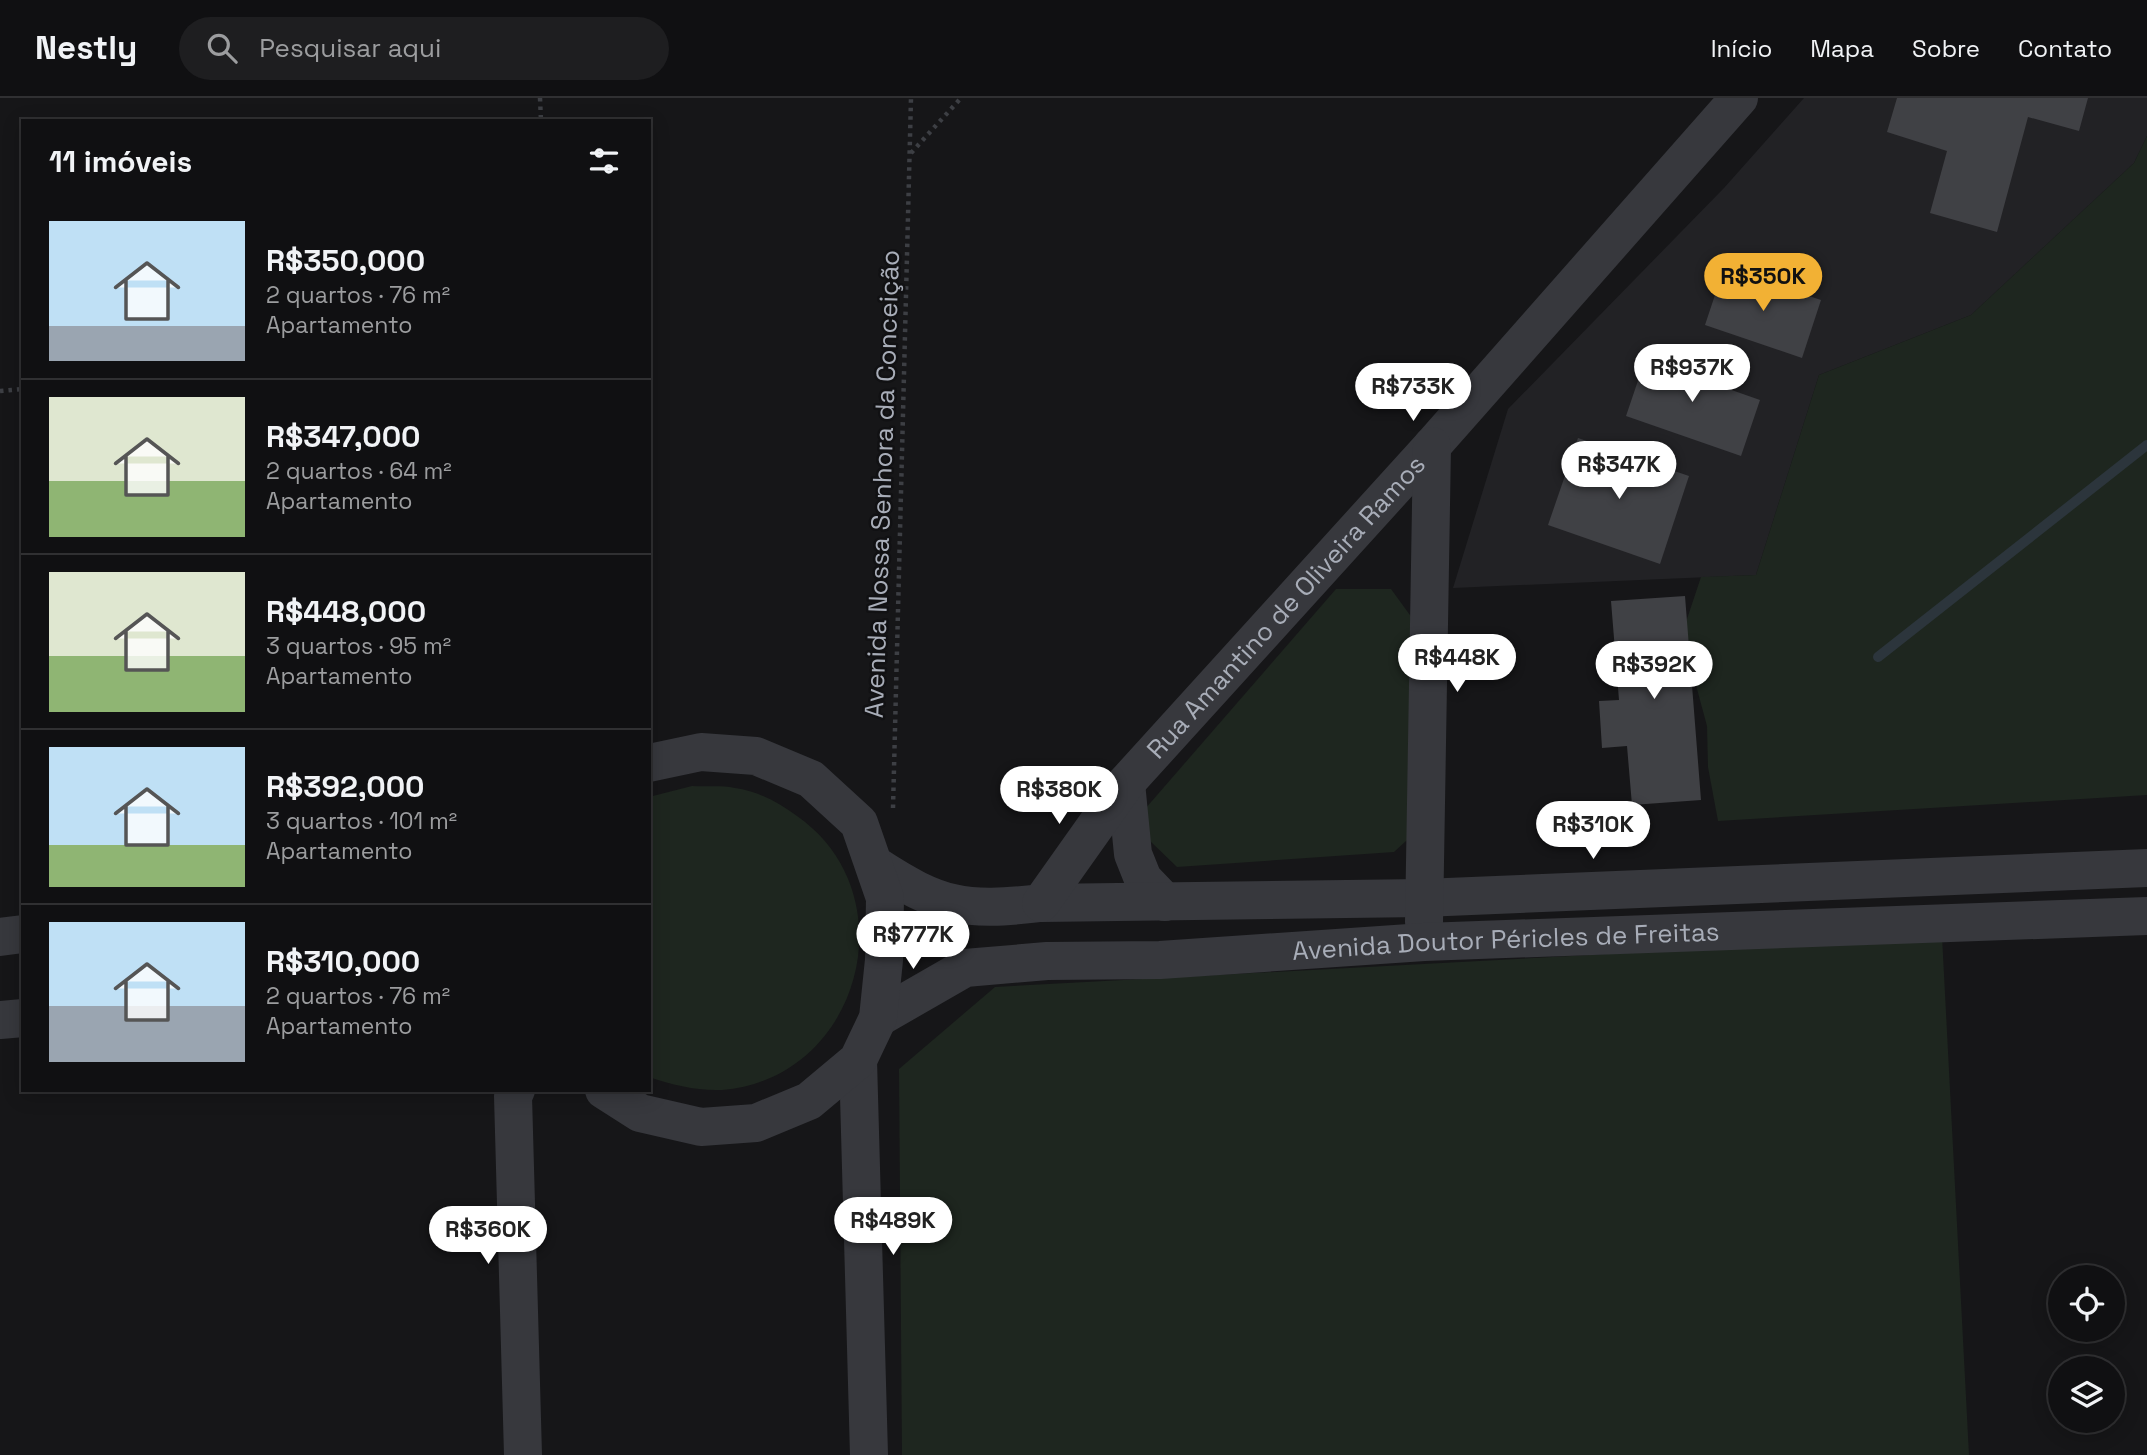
<!DOCTYPE html>
<html lang="pt">
<meta charset="utf-8">
<style>
body{margin:0;font-family:"Space Grotesk",sans-serif;background:#1e1e20;color:#f1f3f6;height:100vh;display:flex;flex-direction:column;font-size:26px;white-space:nowrap}
*{box-sizing:border-box;margin:0}
p{font-size:23px;color:#9c9d9f}
.icon{flex:none;width:38px;height:38px;fill:none;stroke:currentColor;stroke-width:2;stroke-linecap:round;stroke-linejoin:round}
.map{position:relative;flex:1;overflow:hidden}
.sheet{position:absolute;left:21px;top:21px;width:630px;height:973px;display:flex;flex-direction:column;background:#101012;border-radius:0px;box-shadow:0 4px 18px #0003,0 0 0 2px #303032}
.sheet>*{flex:none}
.fabs{position:absolute;left:2048px;top:1167px;display:grid;gap:14px}
.fabs a{display:grid;place-items:center;width:77px;height:77px;border-radius:50%;background:#101012;box-shadow:0 4px 18px #0003,0 0 0 2px #303032;font-size:35px}
.price{position:absolute;translate:-50% -60px;padding:0 16px;border-radius:24px;background:#fff;color:#222;font-size:23px;line-height:46px;filter:drop-shadow(0 2px 4px #0008)}
.price::after{content:'';position:absolute;left:50%;top:42px;width:21px;height:16px;margin-left:-10px;background:inherit;clip-path:polygon(0 0,100% 0,50% 100%)}
.price.selected{background:#f2b134;color:#111}
ul{padding:0;list-style:none}
li{display:flex;align-items:center;gap:21px;height:175px;padding:0 28px}
li+li{border-top:2px solid #303032}
li span{display:grid;place-items:center;flex:none;width:196px;height:140px;border-radius:0px;color:#555}
li>.icon{margin-inline-start:auto}
span .icon{width:84px;height:84px;fill:#fffc;stroke-width:1}
li b{font-size:30px}
h2{display:flex;justify-content:space-between;align-items:center;height:84px;padding:0 28px;font-size:30px}
header{display:flex;align-items:center;gap:42px;box-sizing:border-box;height:98px;padding:0 35px;background:#101012;border-bottom:2px solid #303032}
header strong{font-size:33px}
nav{display:flex;gap:38px;margin-inline-start:auto;font-size:24px}
.search{width:490px;height:63px;background:#1e1e20;display:flex;align-items:center;gap:18px;box-sizing:border-box;padding:0 24px;border-radius:38px;color:#9c9d9f;font-size:26px}
.map>svg:first-child{display:block}
</style>
<header>
<strong>Nestly</strong>
<div class="search"><svg class="icon" aria-label="search" viewBox="0 0 24 24"><circle cx="10" cy="10" r="6"/><path d="M15 15l6 6"/></svg>Pesquisar aqui</div>
<nav><a>Início</a><a>Mapa</a><a>Sobre</a><a>Contato</a></nav>
</header>
<div class="map">
<svg width="2147" height="1357" viewBox="0 0 2147 1357">
<rect width="100%" height="100%" fill="#161618"/>
<path fill="#222225" d="M1804 0H2147V38L2134 65 1971 217 1819 277 1756 477 1453 490 1508 311 1724 90Z"/>
<g fill="#1e261f">
<path d="M2147 38V697L1718 723 1708 669 1707 628 1687 554V521L1701 479 1756 477 1819 277 1971 217 2134 65Z"/>
<path d="M1336 491H1391L1423 535 1431 720 1394 754 1177 769 1148 741 1145 711Z"/>
<path d="M692 688C706 689 721 687 735 690 758 693 779 705 797 718 910 797 860 981 722 992 697 993 673 987 649 979V699Z"/>
<path d="M1942 838 1969 1357H902L899 971 995 889Z"/>
</g>
<g fill="none" stroke-linecap="round" stroke-linejoin="round">
<path stroke="#2c353c" stroke-width="10" d="M1878 559 2147 347"/>
</g>
<g fill="#404145">
<path d="M1897 0H2088L2079 33 2028 19 1997 134 1930 115 1947 53 1887 34Z"/>
<path d="M1724 170 1821 202 1802 260 1705 227Z"/>
<path d="M1657 249 1691 260 1686 276 1760 302 1741 358 1626 318 1644 265 1651 268Z"/>
<path d="M1578 340 1689 378 1660 466 1548 427Z"/>
<path d="M1685 498 1701 702 1632 707 1627 648 1602 650 1599 603 1619 602 1611 503Z"/>
</g>
<g fill="none" stroke-linecap="round" stroke-linejoin="round">
<g stroke="#3d3f44" stroke-width="4.5" stroke-dasharray="3.5 5" stroke-linecap="butt">
<path d="M540 0 541 23"/>
<path d="M911 55 961 0"/>
<path d="M0 293 23 291"/>
<path d="M893 710 911 0"/>
</g>
<g stroke="#37383d" stroke-width="38">
<path d="M1126 685 1133 756 1143 781 1165 804"/>
<path d="M875 767C939 809 964 814 1041 805L1423 800 2147 770"/>
<path id="s1" d="M1041 805 1126 685 1432 348 1739 0"/>
<path d="M1424 824 1432 348"/>
<path d="M0 839 23 836"/>
<path id="s2" d="M878 920 965 870 1047 863 1160 862 1424 844 2147 818"/>
<path d="M0 922 23 920"/>
<path d="M858 962 869 1357"/>
<path d="M516 992 513 998 523 1357"/>
<path d="M604 992 640 1015 701 1029 756 1025 809 1003 858 962 878 920 884 862 885 800 859 725 811 681 756 658 701 654 649 665"/>
</g>
</g>
<g text-anchor="middle" dominant-baseline="central" stroke-width="5" stroke-linejoin="round" paint-order="stroke">
<g font-size="26" fill="#a8adb8" stroke="#111113">
<text transform="translate(882 386) rotate(-88)">Avenida Nossa Senhora da Conceição</text>
<text stroke="none"><textPath href="#s1" startOffset="385">Rua Amantino de Oliveira Ramos</textPath></text>
<text stroke="none"><textPath href="#s2" startOffset="642">Avenida Doutor Péricles de Freitas</textPath></text>
</g>
</g>
</svg>
<div class="fabs">
<a><svg class="icon" aria-label="locate" viewBox="0 0 24 24"><circle cx="12" cy="12" r="6"/><path d="M12 2v4M12 18v4M2 12h4M18 12h4"/></svg></a>
<a><svg class="icon" aria-label="layers" viewBox="0 0 24 24"><path d="M12 4l9 5-9 5-9-5zM3 14l9 5 9-5"/></svg></a>
</div>
<b class="price selected" style="left:1763px;top:215px">R$350K</b>
<b class="price" style="left:1692px;top:306px">R$937K</b>
<b class="price" style="left:1413px;top:325px">R$733K</b>
<b class="price" style="left:1619px;top:403px">R$347K</b>
<b class="price" style="left:1457px;top:596px">R$448K</b>
<b class="price" style="left:1654px;top:603px">R$392K</b>
<b class="price" style="left:1059px;top:728px">R$380K</b>
<b class="price" style="left:1593px;top:763px">R$310K</b>
<b class="price" style="left:913px;top:873px">R$777K</b>
<b class="price" style="left:893px;top:1159px">R$489K</b>
<b class="price" style="left:488px;top:1168px">R$360K</b>
<section class="sheet">
<h2>11 imóveis<svg class="icon" aria-label="filters" viewBox="0 0 24 24"><path d="M4 7h16M4 17h16"/><circle cx="9" cy="7" r="2"/><circle cx="15" cy="17" r="2"/></svg></h2>
<ul>
<li><span style="background:linear-gradient(#bfe0f5 75%,#9aa5b1 0)"><svg class="icon" aria-label="home" viewBox="0 0 24 24"><path d="M3 11l9-7 9 7M6 9v11h12V9"/></svg></span><div><b>R$350,000</b><p>2 quartos · 76 m²</p><p>Apartamento</p></div></li>
<li><span style="background:linear-gradient(#dfe7d0 60%,#8fb573 0)"><svg class="icon" aria-label="home" viewBox="0 0 24 24"><path d="M3 11l9-7 9 7M6 9v11h12V9"/></svg></span><div><b>R$347,000</b><p>2 quartos · 64 m²</p><p>Apartamento</p></div></li>
<li><span style="background:linear-gradient(#dfe7d0 60%,#8fb573 0)"><svg class="icon" aria-label="home" viewBox="0 0 24 24"><path d="M3 11l9-7 9 7M6 9v11h12V9"/></svg></span><div><b>R$448,000</b><p>3 quartos · 95 m²</p><p>Apartamento</p></div></li>
<li><span style="background:linear-gradient(#bfe0f5 70%,#8fb573 0)"><svg class="icon" aria-label="home" viewBox="0 0 24 24"><path d="M3 11l9-7 9 7M6 9v11h12V9"/></svg></span><div><b>R$392,000</b><p>3 quartos · 101 m²</p><p>Apartamento</p></div></li>
<li><span style="background:linear-gradient(#bfe0f5 60%,#9aa5b1 0)"><svg class="icon" aria-label="home" viewBox="0 0 24 24"><path d="M3 11l9-7 9 7M6 9v11h12V9"/></svg></span><div><b>R$310,000</b><p>2 quartos · 76 m²</p><p>Apartamento</p></div></li>
</ul>
</section>
</div>
